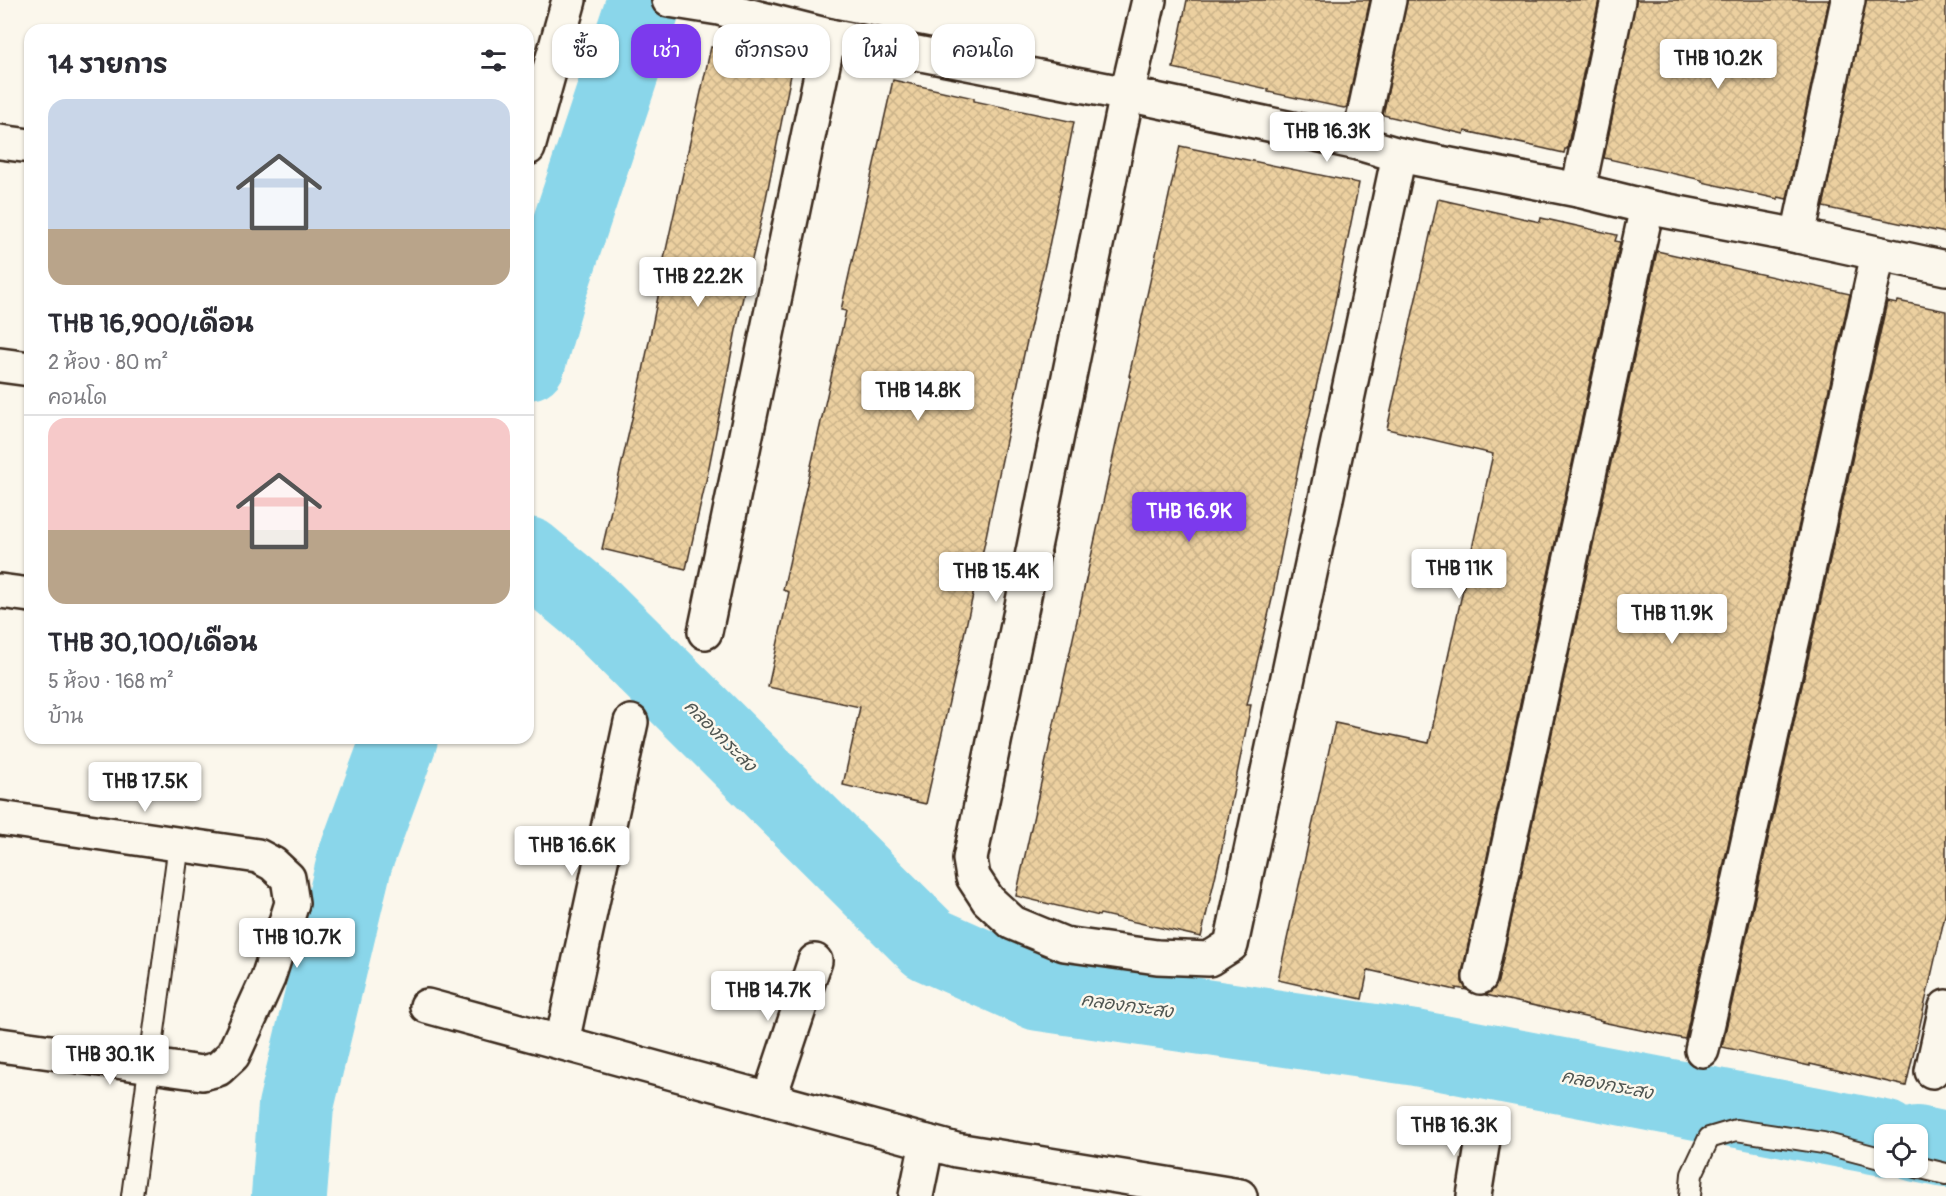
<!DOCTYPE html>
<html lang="th">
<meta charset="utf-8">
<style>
body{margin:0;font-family:Pangolin,"Playpen Sans Thai",sans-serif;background:#f2f2f3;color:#2b2b33;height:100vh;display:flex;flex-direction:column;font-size:22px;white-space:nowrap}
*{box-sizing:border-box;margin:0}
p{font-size:20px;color:#7c7c81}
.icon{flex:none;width:33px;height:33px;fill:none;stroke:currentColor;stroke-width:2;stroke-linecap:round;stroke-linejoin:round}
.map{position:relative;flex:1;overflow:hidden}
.details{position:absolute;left:24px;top:24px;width:510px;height:720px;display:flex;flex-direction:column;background:#fff;border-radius:18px;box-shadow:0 2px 4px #0004}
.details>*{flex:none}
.hud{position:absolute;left:552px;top:24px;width:570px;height:54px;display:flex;gap:12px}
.fabs{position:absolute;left:1874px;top:1124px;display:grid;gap:12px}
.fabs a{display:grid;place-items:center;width:54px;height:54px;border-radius:12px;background:#fff;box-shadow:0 2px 4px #0004;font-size:30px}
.price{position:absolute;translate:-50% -51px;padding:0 14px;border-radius:6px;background:#fff;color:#222;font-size:20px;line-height:39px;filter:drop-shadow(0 2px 3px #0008)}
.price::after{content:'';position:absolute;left:50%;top:36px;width:18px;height:14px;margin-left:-9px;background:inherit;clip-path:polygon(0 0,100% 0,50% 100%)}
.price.selected{background:#7c3aed;color:#fff}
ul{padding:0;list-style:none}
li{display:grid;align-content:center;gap:12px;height:318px;padding:0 24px}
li+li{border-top:2px solid #e1e1e2}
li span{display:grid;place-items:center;height:186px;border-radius:18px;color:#555}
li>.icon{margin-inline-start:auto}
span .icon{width:108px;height:108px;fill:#fffc;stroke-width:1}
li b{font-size:26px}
h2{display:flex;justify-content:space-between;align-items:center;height:72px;padding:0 24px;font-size:26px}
.tag{padding:0 21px;border-radius:18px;background:#fff;box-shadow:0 2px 4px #0004;font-size:21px;line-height:54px}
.tag.selected{background:#7c3aed;color:#fff}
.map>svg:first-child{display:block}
</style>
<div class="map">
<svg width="1946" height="1196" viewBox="0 0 1946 1196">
<defs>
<pattern id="building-cross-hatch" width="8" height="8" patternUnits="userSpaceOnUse" patternTransform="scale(1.5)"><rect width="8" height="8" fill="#ecd0a0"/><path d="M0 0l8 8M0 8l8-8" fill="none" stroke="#cbb389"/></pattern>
</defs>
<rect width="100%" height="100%" fill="#fbf7ec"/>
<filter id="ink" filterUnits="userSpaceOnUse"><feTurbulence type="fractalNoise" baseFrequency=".0167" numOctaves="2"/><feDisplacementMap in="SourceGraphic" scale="12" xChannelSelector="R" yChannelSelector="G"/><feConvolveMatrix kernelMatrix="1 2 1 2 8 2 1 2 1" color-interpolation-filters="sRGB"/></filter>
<g filter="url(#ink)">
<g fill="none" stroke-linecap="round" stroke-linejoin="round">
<g stroke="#8ad6ea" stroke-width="76">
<path d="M528 362 546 298 645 0"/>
<path d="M528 555 588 605 929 944 1039 993 1416 1048 1884 1138"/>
<path d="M1917 1144 1946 1150"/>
<path d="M289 1196 296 1106 355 860 400 738"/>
</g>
</g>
<g fill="url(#building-cross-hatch)" stroke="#3b2a1e" stroke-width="1.5">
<path d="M1187 0H1370L1347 107 1344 108 1268 92V89L1173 68Z"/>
<path d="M1407 0H1599L1567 149H1565L1564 153 1465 131 1464 134 1383 115Z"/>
<path d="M1636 0H1829L1787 199 1778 197V199L1702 182V180L1604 158Z"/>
<path d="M1866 0H1946V233L1823 207Z"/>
<path d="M711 47 793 65 763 213 740 310 708 472 686 569 602 549 643 371 662 277H660Z"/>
<path d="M893 80 974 98V101L1074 122 1047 256 1024 354 984 546 926 804 843 785 860 707 768 687 789 592 783 590 846 311 841 310Z"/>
<path d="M1180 146 1359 183 1332 317 1300 458 1272 599 1247 705H1251L1222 848 1201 937 1100 914 1099 916 1016 896 1131 376H1129Z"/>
<path d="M1438 199 1540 222 1541 218 1617 235 1615 241 1620 242 1462 973V982L1467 990 1456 988V990L1368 970 1362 999 1278 980 1335 723 1429 743 1493 454 1387 429Z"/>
<path d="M1657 251 1850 294 1685 1039 1602 1022 1603 1021 1486 995 1494 989 1498 981Z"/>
<path d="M1898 301 1946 311V911L1906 1086 1810 1064V1066L1722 1047 1887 302 1897 304Z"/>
</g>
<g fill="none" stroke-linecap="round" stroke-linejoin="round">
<g stroke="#3b2a1e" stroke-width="24">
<g id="service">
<path d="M1917 1167 1946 1174"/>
<path d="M132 1196 179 844"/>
<path d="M1690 1196 1692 1174 1709 1138 1736 1130 1823 1143 1884 1159"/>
</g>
</g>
<g stroke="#3b2a1e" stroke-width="38">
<g id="minor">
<path d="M669 0 719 8 829 36 1127 94 1358 143 1399 155 1578 190 1647 207 1798 236 1946 268"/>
<path d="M1149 0 1127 94 970 859 973 877 988 900 1013 923 1064 944 1157 957 1209 959 1231 945 1399 155"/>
<path d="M0 142 30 146"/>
<path d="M1358 143 1389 0"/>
<path d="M528 148 569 0"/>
<path d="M1578 190 1618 0"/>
<path d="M1798 236 1848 0"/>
<path d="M0 365 30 369"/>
<path d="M0 591 30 595"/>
<path d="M705 632 829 36"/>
<path d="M0 818 258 856 273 864 288 878 292 903 268 978 233 1055 218 1069 202 1073 0 1045"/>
<path d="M1480 977 1647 207"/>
<path d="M427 1006 956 1150 1240 1196"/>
<path d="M562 1042 631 722"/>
<path d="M1702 1050 1878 254"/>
<path d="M1932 1071 1946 1007"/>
<path d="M769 1099 815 961"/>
<path d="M916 1196 927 1142"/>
<path d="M1474 1196 1485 1127"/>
</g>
</g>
<use href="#service" stroke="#fbf7ec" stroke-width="20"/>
<use href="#minor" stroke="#fbf7ec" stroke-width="33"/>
</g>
</g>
<g text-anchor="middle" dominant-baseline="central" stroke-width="5" stroke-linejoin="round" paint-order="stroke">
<g font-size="18" font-style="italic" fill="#4f5551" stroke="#fbf7ec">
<text transform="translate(720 736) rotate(45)">คลองกระสง</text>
<text transform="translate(1127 1006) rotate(8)">คลองกระสง</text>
<text transform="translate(1607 1085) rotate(11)">คลองกระสง</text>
</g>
</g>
</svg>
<div class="fabs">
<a><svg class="icon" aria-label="locate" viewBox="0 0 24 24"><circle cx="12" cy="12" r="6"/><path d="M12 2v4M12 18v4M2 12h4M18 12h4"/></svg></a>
</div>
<b class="price" style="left:1718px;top:90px">THB 10.2K</b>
<b class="price" style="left:1327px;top:163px">THB 16.3K</b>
<b class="price" style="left:698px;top:308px">THB 22.2K</b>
<b class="price" style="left:918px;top:422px">THB 14.8K</b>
<b class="price selected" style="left:1189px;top:543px">THB 16.9K</b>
<b class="price" style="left:1459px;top:600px">THB 11K</b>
<b class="price" style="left:996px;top:603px">THB 15.4K</b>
<b class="price" style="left:1672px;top:645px">THB 11.9K</b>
<b class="price" style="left:145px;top:813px">THB 17.5K</b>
<b class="price" style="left:572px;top:877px">THB 16.6K</b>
<b class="price" style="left:297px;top:969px">THB 10.7K</b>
<b class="price" style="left:768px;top:1022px">THB 14.7K</b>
<b class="price" style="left:110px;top:1086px">THB 30.1K</b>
<b class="price" style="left:1454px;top:1157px">THB 16.3K</b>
<div class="hud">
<a class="tag">ซื้อ</a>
<a class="tag selected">เช่า</a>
<a class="tag">ตัวกรอง</a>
<a class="tag">ใหม่</a>
<a class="tag">คอนโด</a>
</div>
<section class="details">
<h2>14 รายการ<svg class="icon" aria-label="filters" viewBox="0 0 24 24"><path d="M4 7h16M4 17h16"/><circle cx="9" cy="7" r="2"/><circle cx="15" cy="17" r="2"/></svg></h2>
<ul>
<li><span style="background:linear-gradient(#c9d6e8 70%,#b9a48a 0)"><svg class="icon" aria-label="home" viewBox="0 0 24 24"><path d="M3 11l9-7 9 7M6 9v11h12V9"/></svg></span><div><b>THB 16,900/เดือน</b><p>2 ห้อง · 80 m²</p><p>คอนโด</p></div></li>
<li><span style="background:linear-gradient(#f6c9c9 60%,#b9a48a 0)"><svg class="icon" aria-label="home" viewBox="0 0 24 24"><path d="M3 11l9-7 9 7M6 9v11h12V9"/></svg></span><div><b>THB 30,100/เดือน</b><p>5 ห้อง · 168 m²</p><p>บ้าน</p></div></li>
</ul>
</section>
</div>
